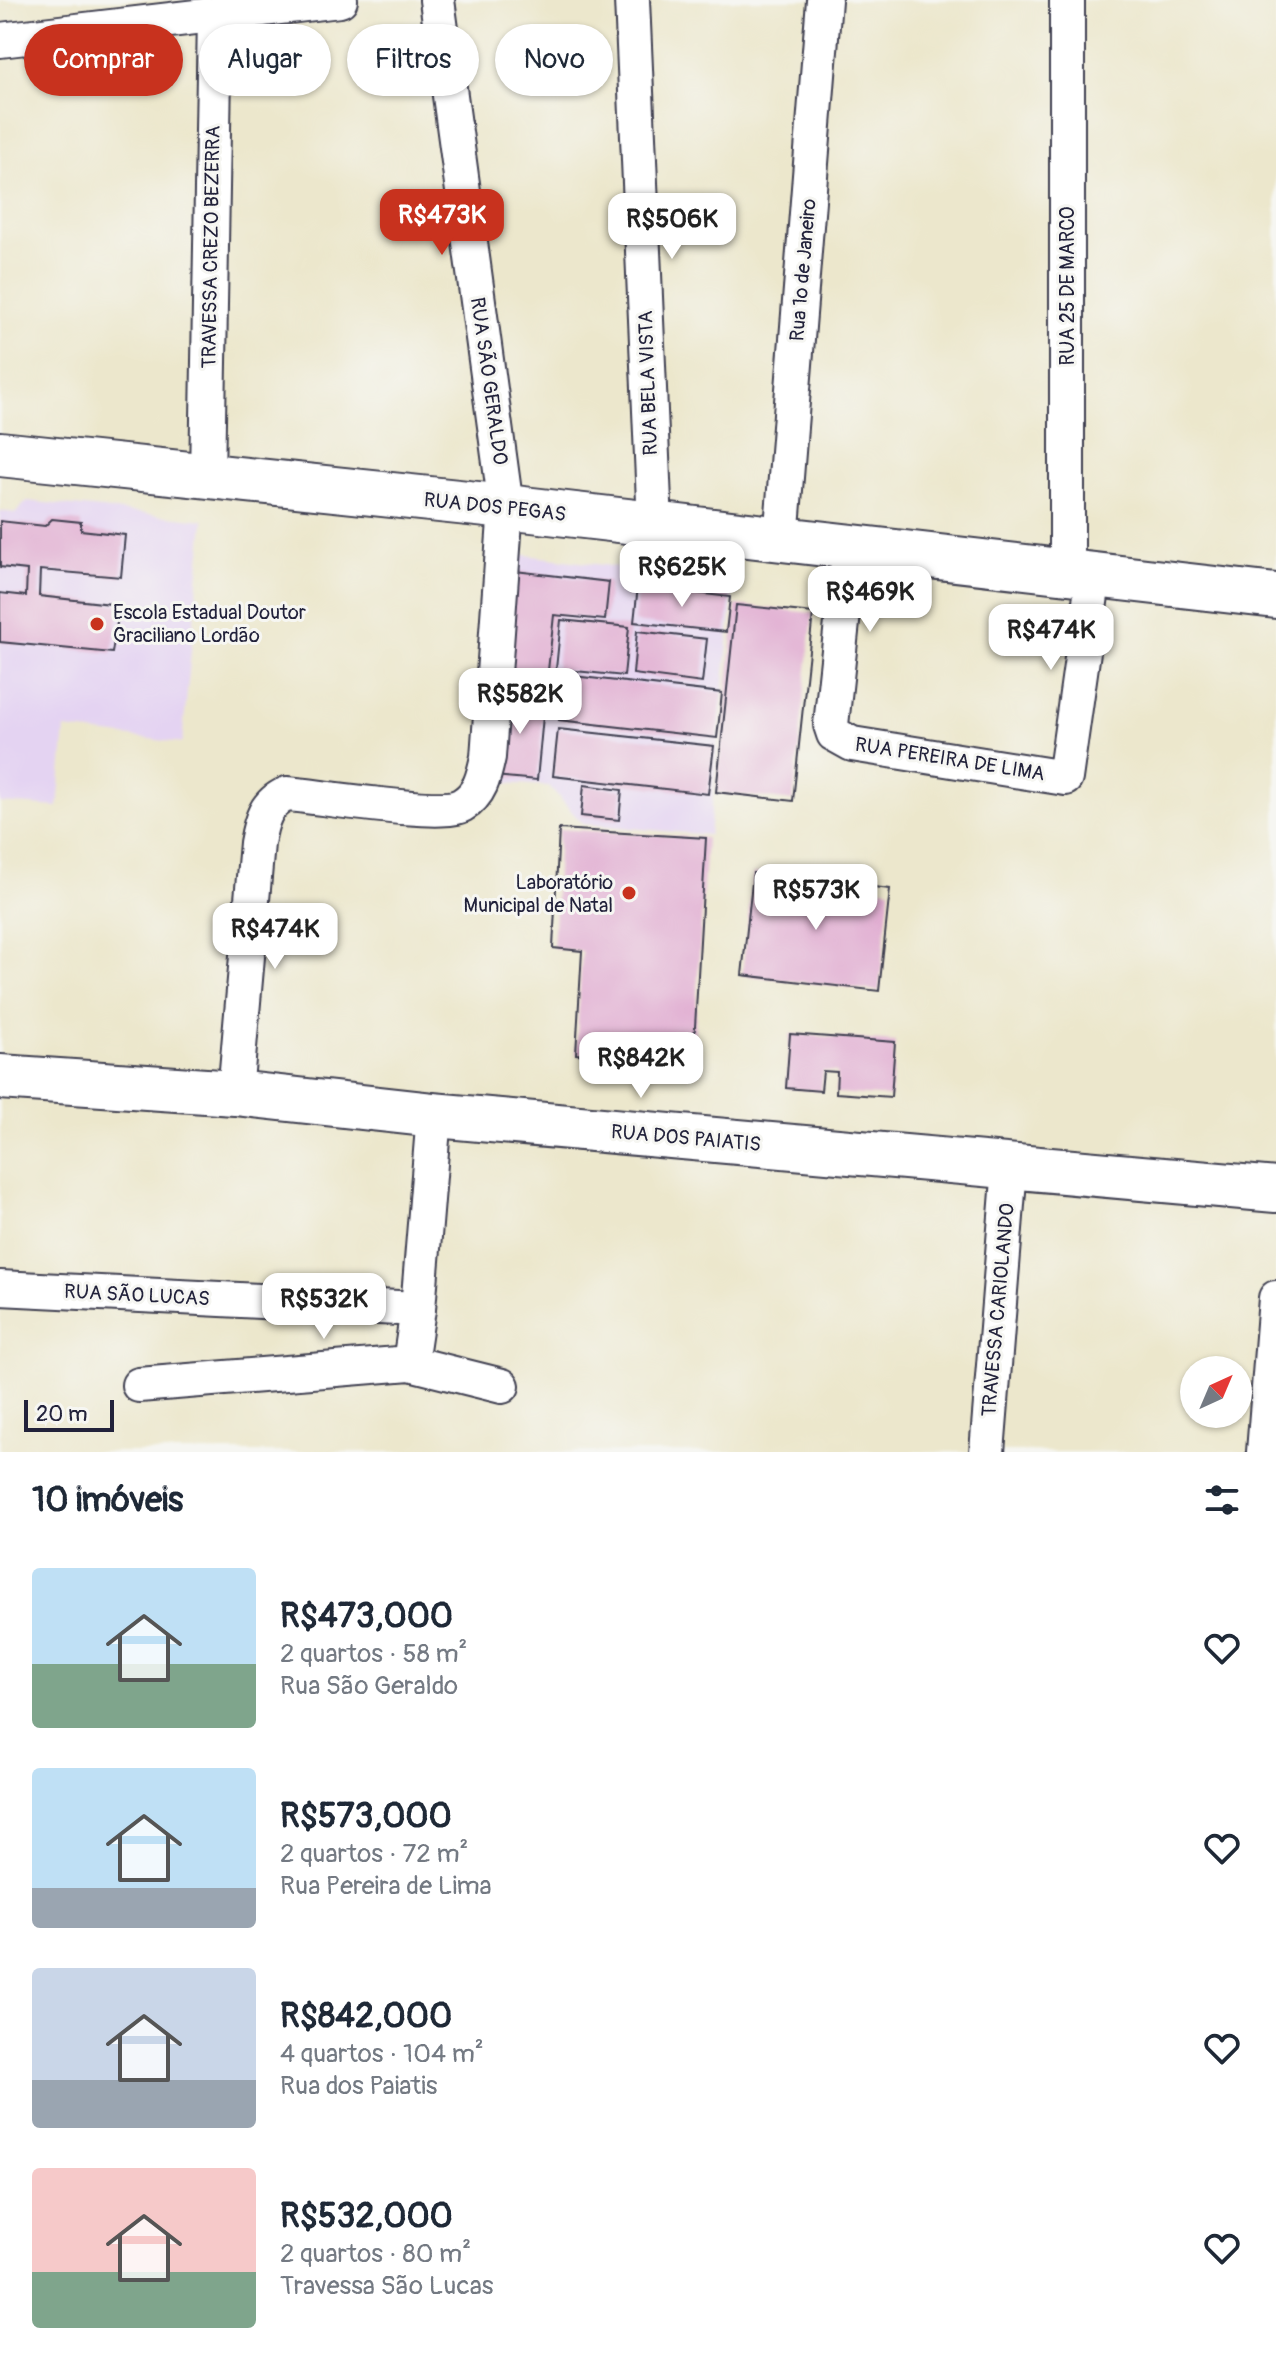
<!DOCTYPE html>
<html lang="pt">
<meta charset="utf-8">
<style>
body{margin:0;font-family:Pangolin,sans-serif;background:#f2f2f3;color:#1f2937;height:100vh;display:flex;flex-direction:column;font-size:30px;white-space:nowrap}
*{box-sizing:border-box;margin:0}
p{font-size:26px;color:#747a83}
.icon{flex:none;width:44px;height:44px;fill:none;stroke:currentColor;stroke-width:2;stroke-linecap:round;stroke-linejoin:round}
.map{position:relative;height:1452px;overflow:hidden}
.side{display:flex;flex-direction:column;background:#fff;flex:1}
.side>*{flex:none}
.banner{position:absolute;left:24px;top:24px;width:800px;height:72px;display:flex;gap:16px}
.needle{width:52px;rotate:44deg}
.tools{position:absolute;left:1180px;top:1356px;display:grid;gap:16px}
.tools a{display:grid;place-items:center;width:72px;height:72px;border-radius:50%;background:#fff;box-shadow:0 2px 6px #0004;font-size:40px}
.scale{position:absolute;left:24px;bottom:20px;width:90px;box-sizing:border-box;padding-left:8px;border:4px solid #22223b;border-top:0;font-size:22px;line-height:28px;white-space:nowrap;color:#22223b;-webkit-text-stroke:6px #f6f6f2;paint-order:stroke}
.price{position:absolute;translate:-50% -68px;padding:0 18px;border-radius:16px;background:#fff;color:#222;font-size:26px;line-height:52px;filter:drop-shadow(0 2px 4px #0008)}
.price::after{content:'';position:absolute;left:50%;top:48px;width:24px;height:18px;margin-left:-12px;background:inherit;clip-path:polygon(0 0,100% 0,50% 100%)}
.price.active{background:#c8321e;color:#fff}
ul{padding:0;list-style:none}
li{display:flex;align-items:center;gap:24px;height:200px;padding:0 32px}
li span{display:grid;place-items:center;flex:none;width:224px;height:160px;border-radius:8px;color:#555}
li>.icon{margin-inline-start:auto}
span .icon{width:96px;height:96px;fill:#fffc;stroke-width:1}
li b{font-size:34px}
h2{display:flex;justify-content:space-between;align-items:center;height:96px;padding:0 32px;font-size:34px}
.tag{padding:0 28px;border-radius:36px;background:#fff;box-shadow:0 2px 6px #0004;font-size:28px;line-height:72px}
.tag.active{background:#c8321e;color:#fff}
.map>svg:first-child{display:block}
</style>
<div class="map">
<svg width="1276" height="1452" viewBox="0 0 1276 1452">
<rect width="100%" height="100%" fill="#f6f6f2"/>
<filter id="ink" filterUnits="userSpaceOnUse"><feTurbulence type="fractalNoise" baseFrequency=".0125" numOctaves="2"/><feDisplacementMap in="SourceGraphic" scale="16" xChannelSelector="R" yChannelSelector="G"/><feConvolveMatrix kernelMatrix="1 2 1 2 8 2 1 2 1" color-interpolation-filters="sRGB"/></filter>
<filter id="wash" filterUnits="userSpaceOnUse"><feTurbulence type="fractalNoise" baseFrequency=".006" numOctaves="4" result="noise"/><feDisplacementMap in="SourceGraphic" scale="32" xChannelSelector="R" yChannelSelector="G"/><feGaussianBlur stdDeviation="1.8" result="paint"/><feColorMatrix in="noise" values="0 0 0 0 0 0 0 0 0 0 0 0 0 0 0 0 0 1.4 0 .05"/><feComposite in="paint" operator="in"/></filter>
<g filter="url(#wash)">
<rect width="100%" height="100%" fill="#ece7cc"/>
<g fill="#e4d3f2">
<path d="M27 501 204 520 182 743 65 729 58 807 0 803V511L16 513Z"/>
<path d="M518 554 734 582 709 835 583 824 549 786 491 782Z"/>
</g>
<g id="blocks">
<g fill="#e1aed2">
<path d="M52 519 81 522V530L125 535 121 577 40 570 39 596 120 605 112 653 0 642V593L26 596 27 570 0 567V521L45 526Z"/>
<path d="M515 571 609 582 605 620 554 615 546 689 503 685Z"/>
<path d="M638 586 730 597 726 632 634 622Z"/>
<path d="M736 605 813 613 793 801 716 792Z"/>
<path d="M561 620 629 627 624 676 556 669Z"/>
<path d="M637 631 707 639 702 683 633 674Z"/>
<path d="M564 675 722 693 717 738 559 720Z"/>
<path d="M504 691 545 695 537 780 494 776Z"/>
<path d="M558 729 714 746 708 794 553 776Z"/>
<path d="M584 785 622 790 619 820 581 816Z"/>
<path d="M559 829 706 838 693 1061 576 1054 582 951 553 948Z"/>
<path d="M753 873 890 889 879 991 742 975Z"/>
<path d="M790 1034 895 1042 891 1097 836 1093 837 1072 823 1071 821 1091 786 1088Z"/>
</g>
</g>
</g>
<g filter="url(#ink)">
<use href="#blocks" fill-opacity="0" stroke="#404051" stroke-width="2"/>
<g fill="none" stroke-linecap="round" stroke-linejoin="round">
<g stroke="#404051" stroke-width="38">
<g id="minor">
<path d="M632 0 655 525"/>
<path d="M1067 0V571"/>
<path d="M0 40 340 0"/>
<path d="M207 478 215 15"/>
<path d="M781 540 824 0"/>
<path d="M850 548 831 725 834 734 852 744 1065 778 1094 574"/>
<path d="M235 1093 257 843C261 821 265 803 287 794 317 796 442 817 462 805 480 795 484 776 488 757L506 507 437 0"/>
<path d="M0 1288 418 1309"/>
<path d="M410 1363 418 1309 434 1115"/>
<path d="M139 1385 410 1363 502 1386"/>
<path d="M987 1452 1010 1167"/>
<path d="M1264 1452 1276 1298"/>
</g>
</g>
<g stroke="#404051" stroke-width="48">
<g id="major">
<path d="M0 454 506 507 1276 596"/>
<path d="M0 1077 235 1093 434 1115 1276 1190"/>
</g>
</g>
<use href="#minor" stroke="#fff" stroke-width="34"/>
<use href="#major" stroke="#fff" stroke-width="44"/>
</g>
</g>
<g fill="#c8321e" stroke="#f6f6f2" stroke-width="3">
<circle cx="97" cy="624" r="8"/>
<circle cx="629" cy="893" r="8"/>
</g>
<g text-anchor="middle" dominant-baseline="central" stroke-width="6" stroke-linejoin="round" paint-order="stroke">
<g font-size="20" fill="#22223b" stroke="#f6f6f2">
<text transform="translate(211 247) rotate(-89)">TRAVESSA CREZO BEZERRA</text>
<text transform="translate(803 270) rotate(-85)">Rua 1º de Janeiro</text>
<text transform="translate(1067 286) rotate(-90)">RUA 25 DE MARCO</text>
<text transform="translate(489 381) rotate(82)">RUA SÃO GERALDO</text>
<text transform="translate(648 383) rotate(-92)">RUA BELA VISTA</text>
<text transform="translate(495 507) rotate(6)">RUA DOS PEGAS</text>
<text transform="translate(950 759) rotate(9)">RUA PEREIRA DE LIMA</text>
<text transform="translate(686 1138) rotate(5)">RUA DOS PAIATIS</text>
<text transform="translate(137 1295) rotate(3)">RUA SÃO LUCAS</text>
<text transform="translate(998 1310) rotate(-85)">TRAVESSA CARIOLANDO</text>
</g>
<g font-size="20" fill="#22223b" stroke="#f6f6f2" text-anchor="start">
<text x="113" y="612">Escola Estadual Doutor<tspan x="113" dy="23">Graciliano Lordão</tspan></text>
<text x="613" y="882" text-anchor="end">Laboratório<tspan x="613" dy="23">Municipal de Natal</tspan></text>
</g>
</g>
</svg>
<div class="tools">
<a><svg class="needle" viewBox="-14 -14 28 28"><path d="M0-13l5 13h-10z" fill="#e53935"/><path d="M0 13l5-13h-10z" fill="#747a83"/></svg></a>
</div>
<div class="scale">20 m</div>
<b class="price active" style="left:442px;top:257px">R$473K</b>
<b class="price" style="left:672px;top:261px">R$506K</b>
<b class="price" style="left:682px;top:609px">R$625K</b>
<b class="price" style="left:870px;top:634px">R$469K</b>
<b class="price" style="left:1051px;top:672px">R$474K</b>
<b class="price" style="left:520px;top:736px">R$582K</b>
<b class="price" style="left:816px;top:932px">R$573K</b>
<b class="price" style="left:275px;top:971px">R$474K</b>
<b class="price" style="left:641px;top:1100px">R$842K</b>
<b class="price" style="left:324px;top:1341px">R$532K</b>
<div class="banner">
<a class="tag active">Comprar</a>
<a class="tag">Alugar</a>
<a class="tag">Filtros</a>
<a class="tag">Novo</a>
</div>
</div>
<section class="side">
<h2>10 imóveis<svg class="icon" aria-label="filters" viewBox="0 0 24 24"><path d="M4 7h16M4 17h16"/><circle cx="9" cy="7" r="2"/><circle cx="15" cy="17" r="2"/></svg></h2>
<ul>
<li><span style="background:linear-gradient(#bfe0f5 60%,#7fa58c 0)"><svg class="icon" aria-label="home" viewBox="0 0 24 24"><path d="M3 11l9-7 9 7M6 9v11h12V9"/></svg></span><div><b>R$473,000</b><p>2 quartos · 58 m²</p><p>Rua São Geraldo</p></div><svg class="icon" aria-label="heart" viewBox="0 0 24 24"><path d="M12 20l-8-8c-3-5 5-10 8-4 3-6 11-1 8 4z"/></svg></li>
<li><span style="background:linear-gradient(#bfe0f5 75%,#9aa5b1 0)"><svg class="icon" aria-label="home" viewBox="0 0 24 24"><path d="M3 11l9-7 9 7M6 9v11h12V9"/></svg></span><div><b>R$573,000</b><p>2 quartos · 72 m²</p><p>Rua Pereira de Lima</p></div><svg class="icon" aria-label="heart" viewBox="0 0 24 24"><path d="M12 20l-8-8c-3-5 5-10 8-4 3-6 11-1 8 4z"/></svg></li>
<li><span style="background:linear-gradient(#c9d6e8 70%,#9aa5b1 0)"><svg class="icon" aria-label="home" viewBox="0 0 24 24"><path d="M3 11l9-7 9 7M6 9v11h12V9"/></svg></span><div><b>R$842,000</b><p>4 quartos · 104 m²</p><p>Rua dos Paiatis</p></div><svg class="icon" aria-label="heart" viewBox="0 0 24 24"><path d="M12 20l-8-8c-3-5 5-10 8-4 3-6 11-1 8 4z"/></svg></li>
<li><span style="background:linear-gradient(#f6c9c9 65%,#7fa58c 0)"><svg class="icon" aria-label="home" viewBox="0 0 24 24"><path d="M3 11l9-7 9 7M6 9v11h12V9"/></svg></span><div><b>R$532,000</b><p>2 quartos · 80 m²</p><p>Travessa São Lucas</p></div><svg class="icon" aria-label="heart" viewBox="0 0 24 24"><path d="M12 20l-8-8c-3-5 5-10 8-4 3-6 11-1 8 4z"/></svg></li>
</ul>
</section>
